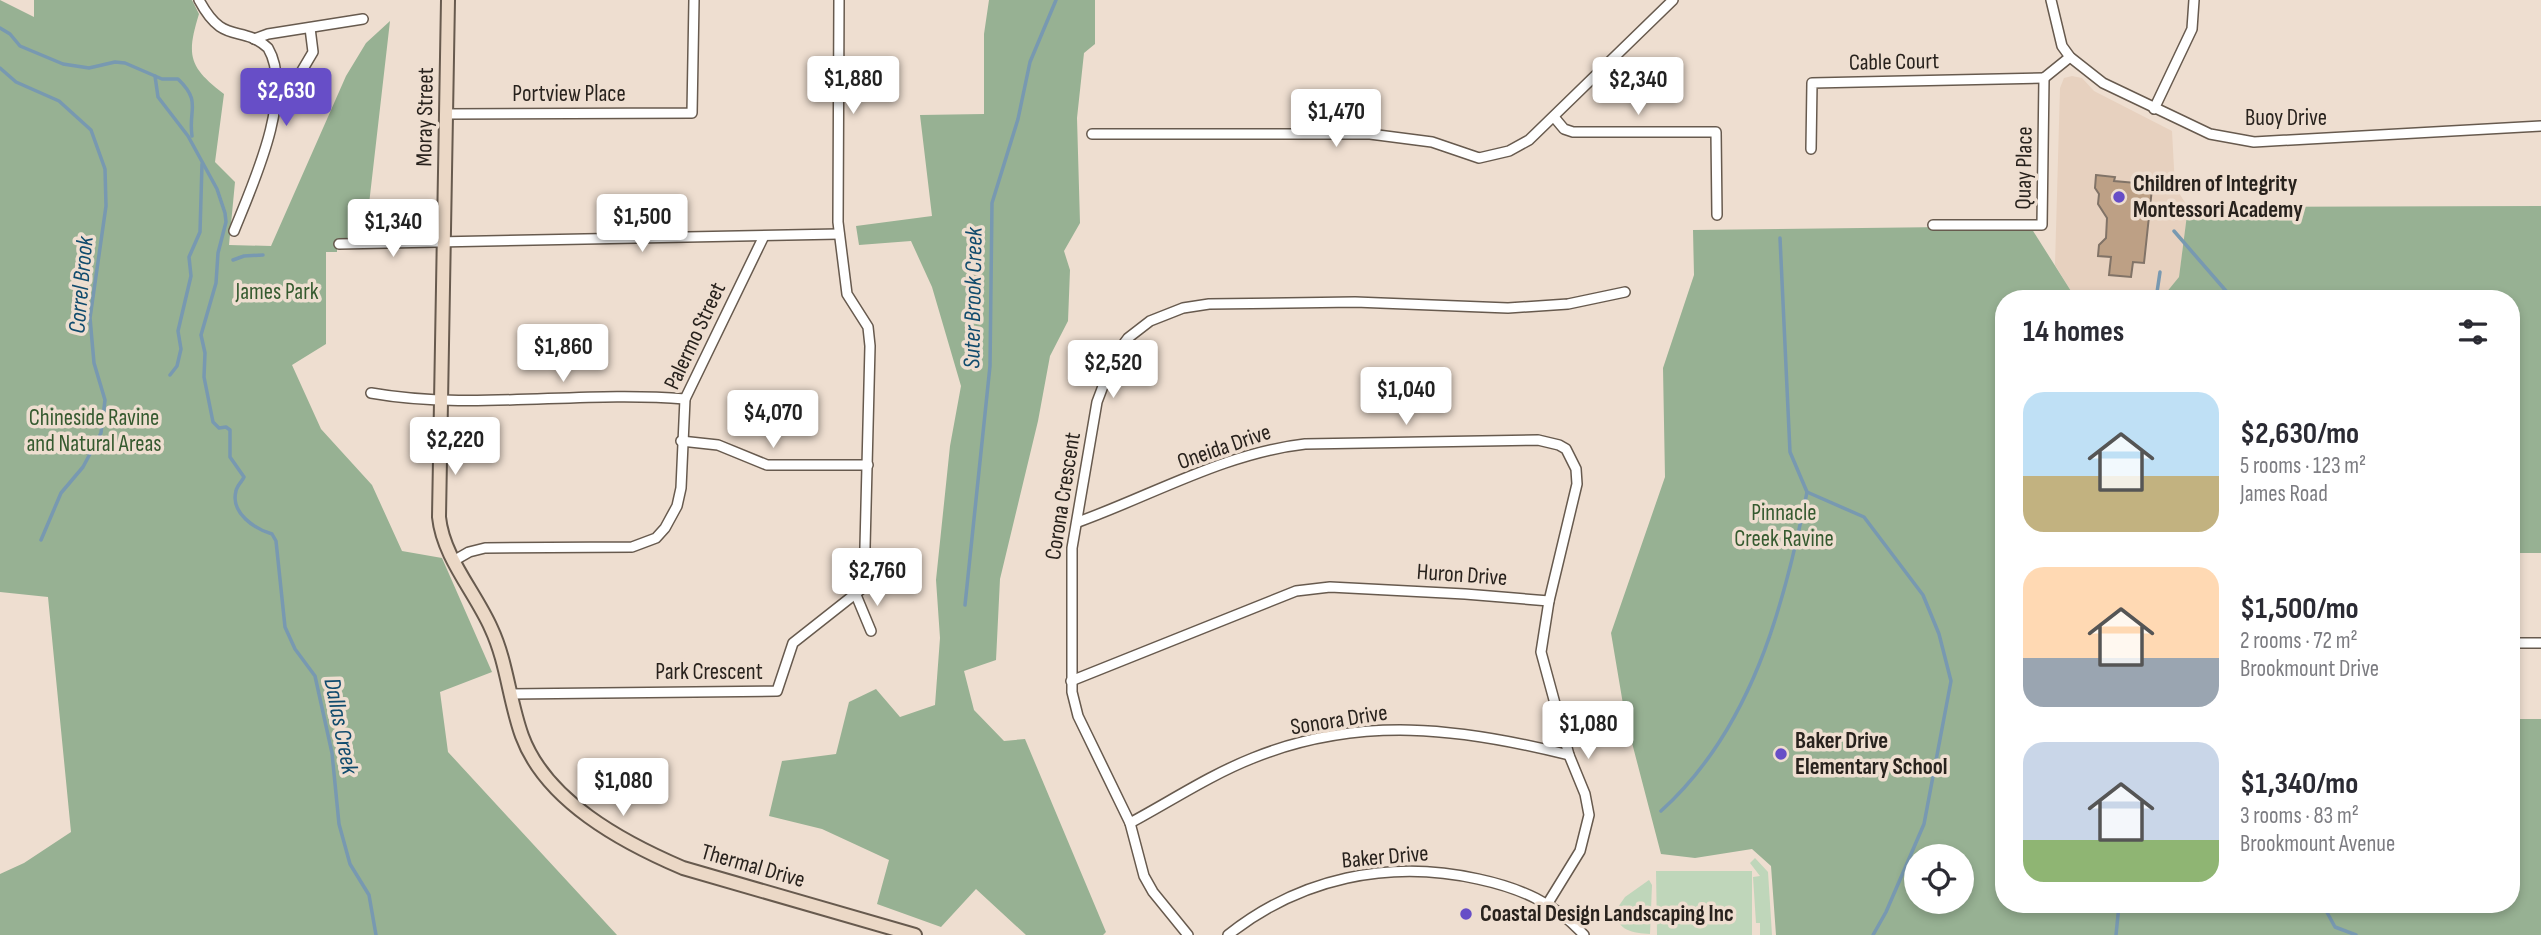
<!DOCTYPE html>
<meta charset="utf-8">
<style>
body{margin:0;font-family:"Sofia Sans Condensed",sans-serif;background:#f7f7f7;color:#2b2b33;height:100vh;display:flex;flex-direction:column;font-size:26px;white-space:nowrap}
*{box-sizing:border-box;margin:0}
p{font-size:23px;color:#7c7c81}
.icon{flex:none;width:38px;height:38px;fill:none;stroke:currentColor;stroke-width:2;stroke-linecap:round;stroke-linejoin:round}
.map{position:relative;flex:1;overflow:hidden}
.details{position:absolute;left:1995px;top:290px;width:525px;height:623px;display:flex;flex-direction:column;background:#fff;border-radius:28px;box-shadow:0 4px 10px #0003}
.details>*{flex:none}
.fabs{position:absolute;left:1904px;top:844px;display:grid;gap:14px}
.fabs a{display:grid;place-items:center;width:70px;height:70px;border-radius:50%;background:#fff;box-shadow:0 4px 10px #0003;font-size:35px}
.price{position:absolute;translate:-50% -60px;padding:0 16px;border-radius:7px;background:#fff;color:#222;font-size:23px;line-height:46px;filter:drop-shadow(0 2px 4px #0008)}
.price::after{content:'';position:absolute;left:50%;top:42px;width:21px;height:16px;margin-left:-10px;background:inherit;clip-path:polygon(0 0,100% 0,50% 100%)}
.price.on{background:#674ec7;color:#fff}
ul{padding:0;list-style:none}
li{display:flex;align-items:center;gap:21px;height:175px;padding:0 28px}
li span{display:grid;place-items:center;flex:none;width:196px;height:140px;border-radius:21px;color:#555}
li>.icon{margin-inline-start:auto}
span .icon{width:84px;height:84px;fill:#fffc;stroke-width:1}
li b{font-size:30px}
h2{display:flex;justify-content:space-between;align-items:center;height:84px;padding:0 28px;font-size:30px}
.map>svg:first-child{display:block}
</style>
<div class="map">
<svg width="2541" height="935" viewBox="0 0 2541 935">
<rect width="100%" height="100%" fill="#eeded0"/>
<path fill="#e7d1bf" d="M2072 76 2082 78 2094 91 2172 131 2175 187 2188 207 2179 278 2161 299H2076L2055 265 2060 88 2064 78Z"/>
<g fill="#bfd6ba">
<path d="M1755 858 1768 872 1772 935H1760V923H1756L1753 877 1760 876 1750 863Z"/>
<path d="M1656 871H1752V935H1657Z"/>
<path d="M1649 880 1652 885 1650 934C1633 933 1616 931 1616 910L1625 897Z"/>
</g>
<g fill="#97b193" fill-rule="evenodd">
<path d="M0 0 34 17V0H192L199 14C186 56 189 67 224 94L215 162 235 182 229 245 271 246 346 76 366 43 390 21 365 239 337 240V252H326V344L292 365 321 429 372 485 402 551 442 558 492 672 440 692 448 752 617 935H0V874L24 863 71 832 48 597 0 592Z"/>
<path d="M989 0H1095V44L1084 53 1077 118 1080 223 1064 251 1070 270 1068 321 1050 356 1038 421 1000 579 996 660 964 671 974 710 1004 741 1025 739 1106 932 1103 935H1026L976 889 941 927 877 904 889 860 822 829 769 816 782 761 836 754 849 702 876 689 900 717 935 705 940 638 936 580 950 446 961 386 932 287 911 241 859 245 856 226 932 216 920 115 984 114V34Z"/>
<path d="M2541 206V553H2511V299H2161L2179 277 2188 207Z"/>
<path d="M2030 226 2076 299H2004V905H2511V719H2541V935H1776L1771 866 1752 849 1695 858 1661 854 1625 716 1611 633 1665 477 1663 368 1694 275 1693 230ZM1916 856H1962V901H1916Z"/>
</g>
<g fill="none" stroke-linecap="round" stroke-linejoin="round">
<g stroke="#7899b1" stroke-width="3.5">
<path d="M0 28 10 34 20 46 63 64 89 68 115 62 125 63 162 79H178C202 102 188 109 192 136"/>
<path d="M0 68 16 82 59 101 91 130 105 169 106 206 90 318 94 363 105 400 101 433 83 467 61 493 41 540"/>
<path d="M155 76 158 97 188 136 217 189 225 213 226 222 218 253 216 283 201 335 205 353 204 377 213 422 219 428 226 427 230 430V457L244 477C242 482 237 485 236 491 230 513 255 529 272 534L276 541 285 627 295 649 315 676 332 753 339 824 350 864 369 895 376 935"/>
<path d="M2174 231 2233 299"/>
<path d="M1780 238 1790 452 1807 492 1864 517 1923 595 1939 634 1951 681 1924 824 1886 912 1873 935"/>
<path d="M233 260 244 256 263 255"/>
<path d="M2156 299 2160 272"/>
<path d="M170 375 177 366 181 349 178 331 191 276 189 257 200 232 202 164"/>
<path d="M965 605 990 366 992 203 1018 119 1030 62 1056 0"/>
<path d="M1661 811C1751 730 1784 607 1807 492"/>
<path d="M2323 905 2335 927 2356 935"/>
<path d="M2116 935 2119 905"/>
</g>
</g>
<path fill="#bda085" stroke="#817367" stroke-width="2" d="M2096 175 2115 177 2114 181 2136 183 2137 177 2153 179 2144 263 2133 262 2131 277 2109 275 2111 257 2098 256 2099 245 2106 238 2107 218 2098 204 2099 194 2095 188Z"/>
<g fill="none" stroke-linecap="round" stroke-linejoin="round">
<g stroke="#675a4e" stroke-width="12">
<g id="street">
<path d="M199 0C224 47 240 23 268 48 295 94 252 186 234 231"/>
<path d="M2051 0 2062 46 2070 57 2103 83 2210 134 2254 142 2541 126"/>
<path d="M254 39 268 34 363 19"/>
<path d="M2044 78 2070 57"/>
<path d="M275 88 297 79 313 52 310 28"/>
<path d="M2154 109 2192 29 2194 0"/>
<path d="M446 114 692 113 694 0"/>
<path d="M1554 117 1564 129 1573 132H1716L1717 215"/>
<path d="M1092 134H1370L1432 142 1479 158 1509 151 1529 140 1673 0"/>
<path d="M1811 149 1812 83 2044 78"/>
<path d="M1933 225H2042L2044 78"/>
<path d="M339 244 839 234"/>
<path d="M371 393C472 411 582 390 685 399"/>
<path d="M681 441 718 445 767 465H868"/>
<path d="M1078 522C1153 495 1225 453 1305 444L1538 440 1559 445 1566 449 1576 469 1577 484 1549 601 1541 652 1569 755 1585 794 1589 815 1580 851 1548 903"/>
<path d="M455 560 469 552 485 548 632 547 656 538 665 528 677 506 681 488 685 399 763 238"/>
<path d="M856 595 871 631"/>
<path d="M2511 643H2541"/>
<path d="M1071 681 1296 591 1330 587 1465 594 1549 601"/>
<path d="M510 694 777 691 793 643 864 587 870 346 868 327 847 294 838 222 839 0"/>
<path d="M1130 823C1171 801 1210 775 1253 758 1360 715 1461 728 1569 755"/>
<path d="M1188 935 1153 892 1144 876 1130 823 1078 716 1072 692V548L1097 402 1114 357 1128 338 1150 321 1183 308 1209 304 1355 302 1508 308 1568 304 1625 292"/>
<path d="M1228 935C1300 878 1389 859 1478 879 1520 888 1555 903 1584 935"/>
</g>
</g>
<g stroke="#675a4e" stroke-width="16">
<path id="secondary" d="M448 0 439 517C443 557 475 592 491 628 507 662 509 700 522 736 546 801 622 842 683 868L915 935"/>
</g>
<use href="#street" stroke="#fff" stroke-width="9"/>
<use href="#secondary" stroke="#ebd8c6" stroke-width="12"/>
</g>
<g fill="#674ec7" stroke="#eeded0" stroke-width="2.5">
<circle cx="2119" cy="197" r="7"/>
<circle cx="1781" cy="754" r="7"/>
<circle cx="1466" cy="914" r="7"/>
</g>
<g text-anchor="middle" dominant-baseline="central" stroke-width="7" stroke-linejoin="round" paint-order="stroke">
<g font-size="23" fill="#28221d" stroke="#eeded0">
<text transform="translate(1894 62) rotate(-1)">Cable Court</text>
<text x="569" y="94">Portview Place</text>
<text transform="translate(425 117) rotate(-89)">Moray Street</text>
<text x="2286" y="118">Buoy Drive</text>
<text transform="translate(2024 168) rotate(-89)">Quay Place</text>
<text transform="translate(695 336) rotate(-65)">Palermo Street</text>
<text transform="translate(1224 447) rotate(-19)">Oneida Drive</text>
<text transform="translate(1063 496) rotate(-81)">Corona Crescent</text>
<text transform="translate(1462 575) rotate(4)">Huron Drive</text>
<text x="709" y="672">Park Crescent</text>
<text transform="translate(1339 720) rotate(-9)">Sonora Drive</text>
<text transform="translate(1385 857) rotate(-5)">Baker Drive</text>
<text transform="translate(753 866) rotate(16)">Thermal Drive</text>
</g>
<g font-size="23" font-weight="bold" fill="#28221d" stroke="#eeded0" text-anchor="start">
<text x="2133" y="184">Children of Integrity<tspan x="2133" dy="26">Montessori Academy</tspan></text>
<text x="1795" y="741">Baker Drive<tspan x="1795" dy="26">Elementary School</tspan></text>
<text x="1480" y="914">Coastal Design Landscaping Inc</text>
</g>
<g font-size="23" fill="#355a2f" stroke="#eeded0">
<text x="277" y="292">James Park</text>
<text x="94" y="418">Chineside Ravine<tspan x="94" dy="26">and Natural Areas</tspan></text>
<text x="1784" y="513">Pinnacle<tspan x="1784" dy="26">Creek Ravine</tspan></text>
</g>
<g font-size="24" font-style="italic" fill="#104b6d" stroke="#eeded0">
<text transform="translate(81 285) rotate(-85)">Correl Brook</text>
<text transform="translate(973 298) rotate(-89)">Suter Brook Creek</text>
<text transform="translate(341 726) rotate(79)">Dallas Creek</text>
</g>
</g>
</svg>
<div class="fabs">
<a><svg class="icon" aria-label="locate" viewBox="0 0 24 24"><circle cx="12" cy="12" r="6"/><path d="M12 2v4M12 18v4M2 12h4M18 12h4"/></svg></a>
</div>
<b class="price" style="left:853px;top:116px">$1,880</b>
<b class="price" style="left:1638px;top:117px">$2,340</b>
<b class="price on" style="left:286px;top:128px">$2,630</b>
<b class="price" style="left:1336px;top:149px">$1,470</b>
<b class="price" style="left:642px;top:254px">$1,500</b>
<b class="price" style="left:393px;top:259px">$1,340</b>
<b class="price" style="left:563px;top:384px">$1,860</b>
<b class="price" style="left:1113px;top:400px">$2,520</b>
<b class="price" style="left:1406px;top:427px">$1,040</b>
<b class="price" style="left:773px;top:450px">$4,070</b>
<b class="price" style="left:455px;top:477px">$2,220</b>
<b class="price" style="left:877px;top:608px">$2,760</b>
<b class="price" style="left:1588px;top:761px">$1,080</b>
<b class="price" style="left:623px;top:818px">$1,080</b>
<section class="details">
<h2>14 homes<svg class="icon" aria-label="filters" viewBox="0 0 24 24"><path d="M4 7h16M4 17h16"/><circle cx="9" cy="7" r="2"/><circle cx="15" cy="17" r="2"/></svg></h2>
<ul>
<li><span style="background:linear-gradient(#bfe0f5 60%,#c2b280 0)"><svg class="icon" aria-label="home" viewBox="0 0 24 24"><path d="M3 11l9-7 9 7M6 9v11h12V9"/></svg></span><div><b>$2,630/mo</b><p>5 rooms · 123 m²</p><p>James Road</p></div></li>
<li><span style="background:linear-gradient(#ffd9b3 65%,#9aa5b1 0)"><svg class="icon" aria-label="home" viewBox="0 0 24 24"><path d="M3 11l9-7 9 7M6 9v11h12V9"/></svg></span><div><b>$1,500/mo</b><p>2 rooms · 72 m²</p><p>Brookmount Drive</p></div></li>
<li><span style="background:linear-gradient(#c9d6e8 70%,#8fb573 0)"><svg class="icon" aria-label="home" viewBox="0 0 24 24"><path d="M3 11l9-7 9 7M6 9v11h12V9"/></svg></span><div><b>$1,340/mo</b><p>3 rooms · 83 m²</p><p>Brookmount Avenue</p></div></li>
</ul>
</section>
</div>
